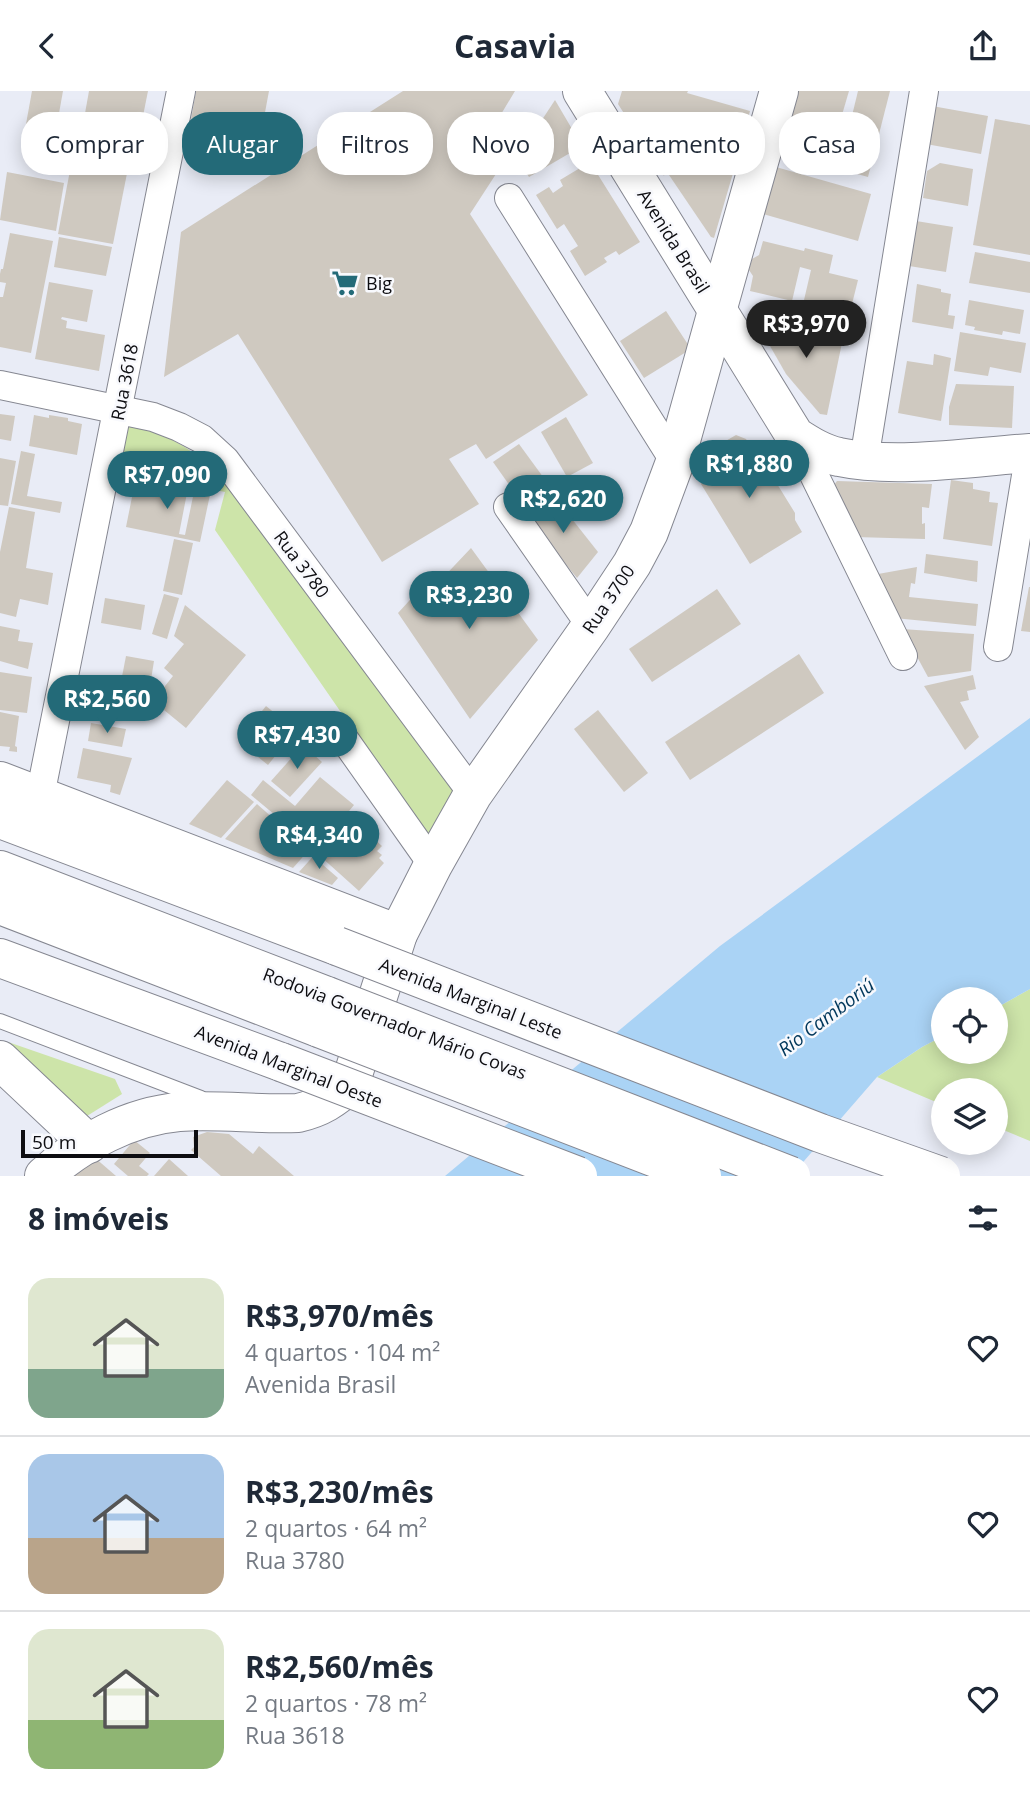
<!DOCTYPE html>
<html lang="pt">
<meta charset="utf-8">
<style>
body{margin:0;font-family:"Open Sans",sans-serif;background:#f2f2f3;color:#1f2937;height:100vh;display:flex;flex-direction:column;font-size:26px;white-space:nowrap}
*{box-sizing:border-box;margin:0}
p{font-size:23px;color:#747a83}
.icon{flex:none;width:38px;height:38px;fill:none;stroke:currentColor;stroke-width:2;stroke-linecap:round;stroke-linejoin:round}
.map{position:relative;height:1085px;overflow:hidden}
.drawer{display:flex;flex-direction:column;background:#fff;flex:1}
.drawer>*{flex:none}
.guide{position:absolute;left:21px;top:21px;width:989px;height:63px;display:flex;gap:14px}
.tools{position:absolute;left:931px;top:896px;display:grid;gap:14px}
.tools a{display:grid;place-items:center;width:77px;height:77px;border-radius:50%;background:#fff;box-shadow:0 4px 18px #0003;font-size:35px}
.scale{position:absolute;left:21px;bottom:18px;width:177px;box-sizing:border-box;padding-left:7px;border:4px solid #0d0d11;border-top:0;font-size:19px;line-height:24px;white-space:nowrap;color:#0d0d11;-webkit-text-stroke:5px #f8f9fd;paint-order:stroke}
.price{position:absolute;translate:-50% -60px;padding:0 16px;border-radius:24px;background:#236a78;color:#fff;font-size:23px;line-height:46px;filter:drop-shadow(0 2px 4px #0008)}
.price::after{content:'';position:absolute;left:50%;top:42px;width:21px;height:16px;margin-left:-10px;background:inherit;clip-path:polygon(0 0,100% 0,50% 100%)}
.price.selected{background:#222;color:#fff}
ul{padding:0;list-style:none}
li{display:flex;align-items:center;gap:21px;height:175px;padding:0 28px}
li+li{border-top:2px solid #e0e1e3}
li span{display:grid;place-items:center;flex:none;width:196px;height:140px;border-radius:21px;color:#555}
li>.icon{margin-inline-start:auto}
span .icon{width:84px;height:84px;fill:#fffc;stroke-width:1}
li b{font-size:30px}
h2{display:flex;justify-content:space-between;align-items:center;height:84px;padding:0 28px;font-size:30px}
.pill{padding:0 24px;border-radius:28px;background:#fff;box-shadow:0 4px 18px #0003;font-size:24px;line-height:63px}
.pill.selected{background:#236a78;color:#fff}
header{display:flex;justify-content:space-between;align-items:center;height:91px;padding:0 28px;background:#fff;font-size:32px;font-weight:700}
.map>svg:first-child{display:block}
</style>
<header><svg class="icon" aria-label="back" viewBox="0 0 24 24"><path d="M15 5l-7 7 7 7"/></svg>Casavia<svg class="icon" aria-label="share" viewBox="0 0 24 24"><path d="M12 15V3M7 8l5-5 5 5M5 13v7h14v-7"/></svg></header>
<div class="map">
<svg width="1030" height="1085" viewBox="0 0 1030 1085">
<rect width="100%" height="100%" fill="#e9ecf6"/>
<g fill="#cde4a9">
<path d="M128 332C170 345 190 356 222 385L459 705 432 753 215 439 225 401 119 379Z"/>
<path d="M1030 898V1050L996 1036V999H943V1014L877 986 922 956 943 945V961H996V917Z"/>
<path d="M8 951 115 988 122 1003 87 1025Z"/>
</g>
<path fill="#aad3f5" d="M1030 627V898L996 917V908H943V945L922 956 877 986 791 1085H445L720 855Z"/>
<g fill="#cfc9c0">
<path d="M32 0H63L56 39 26 33Z"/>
<path d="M89 0H148L138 50 82 39Z"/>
<path d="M196 0H269L258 59 188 46Z"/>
<path d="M403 0H515L491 40 507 66 470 123 588 304 486 368 476 353 449 368 479 413 382 471 238 243 164 286 181 141Z"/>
<path d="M622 0H688L687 2 750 20 739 60 676 42 664 85 618 13Z"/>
<path d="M798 0H849L829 68 783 56Z"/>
<path d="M858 0H890L868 86 839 78Z"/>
<path d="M555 9 582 55 529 86 517 67Z"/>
<path d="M932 15 988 25 981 63 926 53Z"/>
<path d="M995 28 1030 34V164L973 154Z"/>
<path d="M77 42 133 52 113 153 58 143Z"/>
<path d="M40 46 67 52 61 81 35 76Z"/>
<path d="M677 55 736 72 714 147 711 146 669 84Z"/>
<path d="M590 71 640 151 619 164 616 160 604 167 607 171 585 185 570 160 578 155 564 133 557 138 536 104 549 96 553 102 563 95 560 89Z"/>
<path d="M940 72 973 78 968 115 923 107 927 80Z"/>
<path d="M776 76 871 103 858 150 763 123Z"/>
<path d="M7 81 64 92 56 140 0 129Z"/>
<path d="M910 129 953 136 946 181 903 174Z"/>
<path d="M10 142 53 150 31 262 0 256V206H3L6 192 0 191V183L1 178H3Z"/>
<path d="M59 146 112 156 106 185 54 176Z"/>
<path d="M763 150 804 160 805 157 833 164 829 182 858 189 850 221 804 209 811 179 800 176 792 210 750 200 753 185 749 179 752 168 759 164Z"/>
<path d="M975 161 1030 171V202L969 192Z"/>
<path d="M49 191 93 199 87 231 62 226 61 228 67 230 66 237 105 244 99 280 35 268Z"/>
<path d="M917 193 941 198V201L951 203 948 224 955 225 953 238 912 231Z"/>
<path d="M969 209 1024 219 1020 243 1003 240 1002 244 974 239 975 236 965 234Z"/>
<path d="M666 220 691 258 644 287 620 250Z"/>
<path d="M761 226 843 247 827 324 820 323 786 283 770 255Z"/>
<path d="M960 241 1026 252 1021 282 990 276 988 285 954 280Z"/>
<path d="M934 263 951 267 941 330 898 322 907 270 933 274Z"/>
<path d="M956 293 1014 295 1012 337 949 334V316Z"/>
<path d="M0 323 15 325 11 350 0 348Z"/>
<path d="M34 324 49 327V324L68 327V330L82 333 77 364 29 355Z"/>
<path d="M566 326 593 372 567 386 541 341Z"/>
<path d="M736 344 746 348 752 358 755 357 795 422V429L802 441 750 473 701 393 716 364 714 361 719 359 717 355Z"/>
<path d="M519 353 546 390 520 409 493 371Z"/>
<path d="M21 360 35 363 27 405 62 411 60 422 11 413Z"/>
<path d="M0 367 16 370 8 415 0 414Z"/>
<path d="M951 389 973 392V398L990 401 989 411 998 412 992 455 943 448Z"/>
<path d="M837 390 932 393 929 417 922 416V433L925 432V448L855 446 830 399Z"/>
<path d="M135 391 187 402 179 443 185 444 195 396 211 399 200 451 126 436Z"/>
<path d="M553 404 598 461 577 487 527 426Z"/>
<path d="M9 416 35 421 26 477 53 482 48 514 20 508 16 526 0 522V461Z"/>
<path d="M174 448 193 452 182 504 163 500Z"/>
<path d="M471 457 538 549 470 628 398 522 430 487 437 493Z"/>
<path d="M926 463 978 470 977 491 924 482Z"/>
<path d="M917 476 915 493 911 492 909 506 978 513 976 535 894 527 878 483Z"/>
<path d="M1029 496H1030V541L1021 540Z"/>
<path d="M717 498 741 533 652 591 629 558Z"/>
<path d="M164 503 179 507 167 548 152 543Z"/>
<path d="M105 507 145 514 141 539 101 532Z"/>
<path d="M185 514 246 564 186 637 153 610 173 585 164 577 184 553 174 545Z"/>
<path d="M0 535 20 539 18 550 33 552 28 578 0 570Z"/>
<path d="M902 538 974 543 971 580 928 586Z"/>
<path d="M799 563 824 602 690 689 665 651Z"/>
<path d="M126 565 154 570 149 601 120 596Z"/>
<path d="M0 581 32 586 27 622 0 619Z"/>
<path d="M973 584 976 598 967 600 969 609 960 611 979 646 965 659 924 595Z"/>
<path d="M266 615 296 639 268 674 238 650Z"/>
<path d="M598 619 648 682 624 701 574 638Z"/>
<path d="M0 621 19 625 15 655 17 656V661L9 660 10 656 0 655Z"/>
<path d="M91 632 126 638 122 656 88 650Z"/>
<path d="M303 654 322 671 290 706 271 690Z"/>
<path d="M83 657 132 667 120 704 110 701 111 694 77 687Z"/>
<path d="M320 686 354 714 317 759 251 704 263 689 295 715Z"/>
<path d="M227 689 254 711 221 747 189 733Z"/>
<path d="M257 713 309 759 293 777 225 748Z"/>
<path d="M353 729 382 755 377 760 382 764 379 767 384 772 359 800 320 765Z"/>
<path d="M317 761 319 763 315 767 338 787 332 794 299 781Z"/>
<path d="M207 1041 229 1043 253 1063 259 1055 294 1085H221L191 1059 194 1056 193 1046Z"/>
<path d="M134 1049 150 1062 139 1075 149 1083 147 1085H128L114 1073Z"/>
<path d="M94 1066 116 1085H71Z"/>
<path d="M169 1068 188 1085H154Z"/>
</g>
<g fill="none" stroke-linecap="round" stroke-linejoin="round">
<g stroke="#858791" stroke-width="16">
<path id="lane" d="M0 930 201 1007"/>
</g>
<g stroke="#858791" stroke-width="30">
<g id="street">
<path d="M509 107 675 371"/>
<path d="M0 294 153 326 179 336 202 348 225 369 473 703"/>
<path d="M795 345 903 565"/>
<path d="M864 369 924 0"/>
<path d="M508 416 591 535"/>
<path d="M998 556 1030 360"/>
<path d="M342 645 433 774"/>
<path d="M40 705 181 0"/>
</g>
</g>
<g stroke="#858791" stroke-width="40">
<g id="secondary">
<path d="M717 220 779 0"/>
<path d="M0 690 398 843"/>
</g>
</g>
<g stroke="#858791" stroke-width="40">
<g id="primary">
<path d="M582 0 795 345C809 354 823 363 839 366 895 378 972 366 1030 362"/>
<path d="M0 728 337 855"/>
<path d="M0 867 281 971"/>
<path d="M0 969 89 1053"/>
<path d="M44 1085C80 1052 130 1025 179 1021 219 1018 259 1024 298 1022 320 1017 334 1008 350 993L398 843 433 774 473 703 591 535 632 473 649 441 675 371 717 220"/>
</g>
</g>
<g stroke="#858791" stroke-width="40">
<g id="highway">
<path d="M0 779 327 905"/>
<path d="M0 814 319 937"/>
</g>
</g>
<use href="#lane" stroke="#fff" stroke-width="14"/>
<use href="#street" stroke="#fff" stroke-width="28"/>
<use href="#secondary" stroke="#fff" stroke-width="38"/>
<use href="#primary" stroke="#fff" stroke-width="38"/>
<use href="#highway" stroke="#fff" stroke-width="38"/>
<g stroke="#858791" stroke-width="40" stroke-linecap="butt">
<g id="primary-bridge">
<path d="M337 855 820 1042 941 1085"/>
<path d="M281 971 578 1085"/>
</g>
</g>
<g stroke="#858791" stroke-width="40" stroke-linecap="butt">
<g id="highway-bridge">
<path d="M327 905 791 1085"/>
<path d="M319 937 702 1085"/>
</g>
</g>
<use href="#primary-bridge" stroke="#fff" stroke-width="38"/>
<use href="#highway-bridge" stroke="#fff" stroke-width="38"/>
</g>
<defs>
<g id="supermarket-bare" transform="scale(2.1)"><path d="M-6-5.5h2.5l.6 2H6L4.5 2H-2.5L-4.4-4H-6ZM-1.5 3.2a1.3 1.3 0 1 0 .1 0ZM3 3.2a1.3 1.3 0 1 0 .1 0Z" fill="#236a78" stroke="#f8f9fd" stroke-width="2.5" paint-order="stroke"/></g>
</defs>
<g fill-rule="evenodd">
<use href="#supermarket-bare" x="345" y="192"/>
</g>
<g text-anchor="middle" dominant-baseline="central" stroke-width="5" stroke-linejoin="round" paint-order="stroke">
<g font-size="18" fill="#0d0d11" stroke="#f8f9fd">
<text transform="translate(674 150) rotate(58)">Avenida Brasil</text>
<text transform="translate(124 291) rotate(-79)">Rua 3618</text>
<text transform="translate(302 473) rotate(53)">Rua 3780</text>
<text transform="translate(608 508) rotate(-56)">Rua 3700</text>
<text transform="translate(471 907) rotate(21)">Avenida Marginal Leste</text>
<text transform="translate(395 932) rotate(21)">Rodovia Governador Mário Covas</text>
<text transform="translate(289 975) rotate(21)">Avenida Marginal Oeste</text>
</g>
<g font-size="18" fill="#0d0d11" stroke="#f8f9fd" text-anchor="start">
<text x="366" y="192">Big</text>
</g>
<g font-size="19" font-style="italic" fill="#00375b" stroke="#f8f9fd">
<text transform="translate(826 926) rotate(-37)">Rio Camboriú</text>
</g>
</g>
</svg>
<div class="tools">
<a><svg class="icon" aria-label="locate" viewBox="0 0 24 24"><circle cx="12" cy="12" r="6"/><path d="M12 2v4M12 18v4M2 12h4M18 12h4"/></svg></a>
<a><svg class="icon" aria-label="layers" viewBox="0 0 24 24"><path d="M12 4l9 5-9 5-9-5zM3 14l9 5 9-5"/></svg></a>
</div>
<div class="scale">50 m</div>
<b class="price selected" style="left:806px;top:269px">R$3,970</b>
<b class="price" style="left:749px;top:409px">R$1,880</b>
<b class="price" style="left:167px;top:420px">R$7,090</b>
<b class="price" style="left:563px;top:444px">R$2,620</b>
<b class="price" style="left:469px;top:540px">R$3,230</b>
<b class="price" style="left:107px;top:644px">R$2,560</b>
<b class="price" style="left:297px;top:680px">R$7,430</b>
<b class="price" style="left:319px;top:780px">R$4,340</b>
<div class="guide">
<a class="pill">Comprar</a>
<a class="pill selected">Alugar</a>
<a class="pill">Filtros</a>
<a class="pill">Novo</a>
<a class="pill">Apartamento</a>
<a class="pill">Casa</a>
</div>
</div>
<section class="drawer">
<h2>8 imóveis<svg class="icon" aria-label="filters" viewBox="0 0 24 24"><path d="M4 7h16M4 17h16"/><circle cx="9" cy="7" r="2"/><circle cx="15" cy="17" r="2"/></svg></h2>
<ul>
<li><span style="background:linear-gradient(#dfe7d0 65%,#7fa58c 0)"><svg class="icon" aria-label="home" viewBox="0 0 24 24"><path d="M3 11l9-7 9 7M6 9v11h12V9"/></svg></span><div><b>R$3,970/mês</b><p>4 quartos · 104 m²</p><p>Avenida Brasil</p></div><svg class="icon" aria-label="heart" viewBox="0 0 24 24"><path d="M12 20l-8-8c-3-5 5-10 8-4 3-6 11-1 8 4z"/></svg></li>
<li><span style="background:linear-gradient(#a9c7e8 60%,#b9a48a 0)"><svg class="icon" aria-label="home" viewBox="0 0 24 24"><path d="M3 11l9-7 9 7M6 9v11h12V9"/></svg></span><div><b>R$3,230/mês</b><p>2 quartos · 64 m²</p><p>Rua 3780</p></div><svg class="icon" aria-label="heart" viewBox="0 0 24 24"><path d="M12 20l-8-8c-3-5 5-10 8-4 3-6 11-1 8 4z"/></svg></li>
<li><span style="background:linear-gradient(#dfe7d0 65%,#8fb573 0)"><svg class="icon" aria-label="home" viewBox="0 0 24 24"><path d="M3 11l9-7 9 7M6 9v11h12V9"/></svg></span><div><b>R$2,560/mês</b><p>2 quartos · 78 m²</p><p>Rua 3618</p></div><svg class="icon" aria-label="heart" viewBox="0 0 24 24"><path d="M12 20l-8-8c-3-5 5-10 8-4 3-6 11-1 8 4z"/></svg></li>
</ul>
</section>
